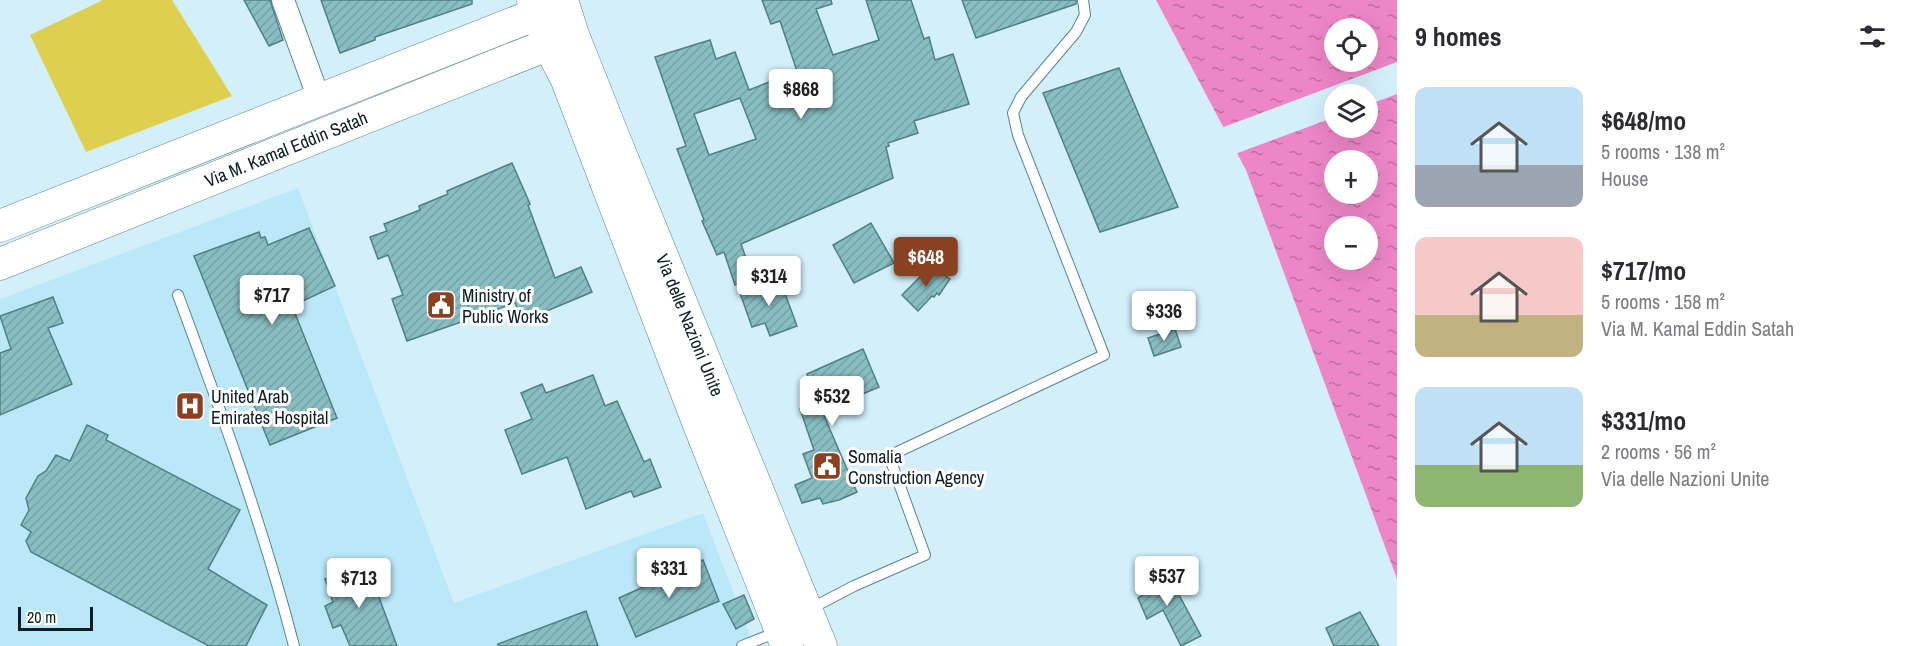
<!DOCTYPE html>
<meta charset="utf-8">
<style>
body{margin:0;font-family:"Archivo Narrow",sans-serif;background:#f2f2f3;color:#2b2b33;height:100vh;display:flex;flex-direction:column;font-size:22px;white-space:nowrap}
*{box-sizing:border-box;margin:0}
p{font-size:20px;color:#7c7c81}
.icon{flex:none;width:33px;height:33px;fill:none;stroke:currentColor;stroke-width:2;stroke-linecap:round;stroke-linejoin:round}
.map{position:relative;flex:1;overflow:hidden}
.panel{display:flex;flex-direction:column;background:#fff;width:510px}
.panel>*{flex:none}
.buttons{position:absolute;left:1324px;top:18px;display:grid;gap:12px}
.buttons a{display:grid;place-items:center;width:54px;height:54px;border-radius:50%;background:#fff;box-shadow:0 6px 24px #0002;font-size:30px}
.scale{position:absolute;left:18px;bottom:15px;width:75px;box-sizing:border-box;padding-left:6px;border:3px solid #0c1e25;border-top:0;font-size:16px;line-height:21px;white-space:nowrap;color:#0c1e25;-webkit-text-stroke:4px #fff;paint-order:stroke}
.price{position:absolute;translate:-50% -51px;padding:0 14px;border-radius:6px;background:#fff;color:#222;font-size:20px;line-height:39px;filter:drop-shadow(0 2px 3px #0008)}
.price::after{content:'';position:absolute;left:50%;top:36px;width:18px;height:14px;margin-left:-9px;background:inherit;clip-path:polygon(0 0,100% 0,50% 100%)}
.price.selected{background:#894122;color:#fff}
ul{padding:0;list-style:none}
li{display:flex;align-items:center;gap:18px;height:150px;padding:0 18px}
li span{display:grid;place-items:center;flex:none;width:168px;height:120px;border-radius:12px;color:#555}
li>.icon{margin-inline-start:auto}
span .icon{width:72px;height:72px;fill:#fffc;stroke-width:1}
li b{font-size:26px}
h2{display:flex;justify-content:space-between;align-items:center;height:72px;padding:0 18px;font-size:26px}
main{display:flex;flex:1;min-height:0}
.map>svg:first-child{display:block}
</style>
<main>
<div class="map">
<svg width="1397" height="646" viewBox="0 0 1397 646">
<defs>
<pattern id="water-ripples" width="26" height="14" patternUnits="userSpaceOnUse" patternTransform="scale(1.5)"><rect width="26" height="14" fill="#ed86c7"/><path d="M2 4q2-2 4 0t4 0M15 11q2-2 4 0t4 0" fill="none" stroke="#be6da1"/></pattern>
<pattern id="building-hatch" width="6" height="6" patternUnits="userSpaceOnUse" patternTransform="scale(1.5)"><rect width="6" height="6" fill="#88bdc1"/><path d="M-1 1l2-2M0 6l6-6M5 7l2-2" fill="none" stroke="#74a2a6"/></pattern>
</defs>
<rect width="100%" height="100%" fill="#d3effa"/>
<path fill="#bbe8f9" d="M298 188 454 603 703 513 754 646H0V299Z"/>
<path fill="#decf4f" d="M103 0H172L232 96 86 152 30 35Z"/>
<path fill="url(#water-ripples)" fill-rule="evenodd" d="M1156 0H1397V579L1246 170ZM1335 28H1368V62H1335ZM1335 94H1368V128H1335ZM1335 160H1368V194H1335ZM1335 226H1368V260H1335Z"/>
<path fill="#d3effa" d="M1397 62V94L1368 105V94H1335V117L1235 154 1221 128Z"/>
<g fill="url(#building-hatch)" stroke="#4e8186" stroke-width="1.5" fill-rule="evenodd">
<path d="M244 0H270L283 40 269 46Z"/>
<path d="M321 0H472V4L375 37V40L340 53Z"/>
<path d="M762 0H831L832 4 816 9 833 55 879 40 866 0H911L924 39 929 37 935 60 953 54 969 104 914 121 918 133 888 143 889 146 886 147 893 178 741 244 753 278 735 285 724 252 717 255 702 221 704 220 677 149 686 146 655 57 710 40 716 59 735 52 749 90 797 71 780 21 771 24ZM740 98 756 139 709 155 694 114Z"/>
<path d="M962 0H1076V4L976 38Z"/>
<path d="M1119 68 1178 207 1100 232 1043 93Z"/>
<path d="M512 163 530 204 528 205 555 278 581 267 592 292 523 321 515 303 407 341 392 299 403 295 388 255 378 259 370 237 387 231 384 224 420 210 419 206 448 194 447 191Z"/>
<path d="M871 223 894 263 854 283 833 245Z"/>
<path d="M309 228 335 286 292 306 337 418 270 445 194 256 259 232 261 238 265 237 268 245Z"/>
<path d="M931 266 950 279 939 295 937 293 934 297 932 296 918 311 902 295Z"/>
<path d="M779 277 797 326 770 336 765 323 752 327 740 293Z"/>
<path d="M53 297 63 323 48 328 72 384 0 415V353L11 349 0 316Z"/>
<path d="M1175 329 1181 347 1154 356 1148 338Z"/>
<path d="M863 349 879 387 822 411 857 492 839 500 823 504 820 498 802 503 795 485 812 478 803 454 814 450 800 409 817 402 807 374Z"/>
<path d="M593 375 605 406 617 401 644 462 650 459 661 487 634 497 631 491 586 509 567 457 522 474 505 430 532 419 521 393 542 384 546 393Z"/>
<path d="M87 425 108 435 106 440 240 510 208 569 267 605 246 646H209L31 552 26 541 31 532 21 525 29 510 26 498 38 476 46 471 56 455 70 461Z"/>
<path d="M703 560 719 601 636 637 619 598Z"/>
<path d="M367 565 397 646H350L341 625 333 628 325 606 333 602 325 579Z"/>
<path d="M1154 571 1162 585 1171 580 1201 636 1181 646 1163 610 1147 619 1138 598 1143 595 1136 581Z"/>
<path d="M744 595 754 619 736 629 723 604Z"/>
<path d="M586 611 598 646H498V644Z"/>
<path d="M1360 612 1379 646H1334L1326 628Z"/>
</g>
<g fill="none" stroke-linecap="round" stroke-linejoin="round">
<g stroke="#578495" stroke-width="12">
<g id="lane">
<path d="M178 295C221 411 263 526 294 646"/>
<path d="M810 609 854 586 925 555 889 456 1104 355 1018 135 1013 113 1021 97 1076 32 1085 15 1083 0"/>
<path d="M742 646 780 631"/>
</g>
</g>
<g stroke="#578495" stroke-width="24">
<path id="street" d="M283 0 319 99"/>
</g>
<g stroke="#578495" stroke-width="33">
<g id="secondary">
<path d="M533 0 549 45 567 80 698 422 787 646"/>
<path d="M562 0 573 35 614 138 821 646"/>
<path d="M0 226 557 6"/>
<path d="M0 264 567 37"/>
</g>
</g>
<use href="#lane" stroke="#fff" stroke-width="10"/>
<use href="#street" stroke="#fff" stroke-width="22"/>
<use href="#secondary" stroke="#fff" stroke-width="32"/>
</g>
<defs>
<g id="civic-square" transform="scale(1.5)"><rect x="-9" y="-9" width="18" height="18" rx="4" fill="#894122" stroke="#fff"/><path d="M-.6-6.5H3V-4.5H.6V-3L4-1V1h2V6H-6V1h2V-1L-.6-3ZM-1.2 2.5V6h2.4V2.5Z" fill="#fff"/></g>
<g id="hospital-square" transform="scale(1.5)"><rect x="-9" y="-9" width="18" height="18" rx="4" fill="#894122" stroke="#fff"/><path d="M-5-5h3v3.5h4V-5h3V5h-3V1.5h-4V5h-3Z" fill="#fff"/></g>
</defs>
<g fill-rule="evenodd">
<use href="#civic-square" x="441" y="305"/>
<use href="#hospital-square" x="190" y="406"/>
<use href="#civic-square" x="827" y="466"/>
</g>
<g text-anchor="middle" dominant-baseline="central" stroke-width="6" stroke-linejoin="round" paint-order="stroke">
<g font-size="18" fill="#0c1e25" stroke="#fff">
<text transform="translate(286 149) rotate(-22)">Via M. Kamal Eddin Satah</text>
<text transform="translate(690 325) rotate(68)">Via delle Nazioni Unite</text>
</g>
<g font-size="18" fill="#0c1e25" stroke="#fff" text-anchor="start">
<text x="462" y="295">Ministry of<tspan x="462" dy="21">Public Works</tspan></text>
<text x="211" y="396">United Arab<tspan x="211" dy="21">Emirates Hospital</tspan></text>
<text x="848" y="456">Somalia<tspan x="848" dy="21">Construction Agency</tspan></text>
</g>
</g>
</svg>
<div class="buttons">
<a><svg class="icon" aria-label="locate" viewBox="0 0 24 24"><circle cx="12" cy="12" r="6"/><path d="M12 2v4M12 18v4M2 12h4M18 12h4"/></svg></a>
<a><svg class="icon" aria-label="layers" viewBox="0 0 24 24"><path d="M12 4l9 5-9 5-9-5zM3 14l9 5 9-5"/></svg></a>
<a>+</a>
<a>−</a>
</div>
<div class="scale">20 m</div>
<b class="price" style="left:801px;top:120px">$868</b>
<b class="price selected" style="left:926px;top:288px">$648</b>
<b class="price" style="left:769px;top:307px">$314</b>
<b class="price" style="left:272px;top:326px">$717</b>
<b class="price" style="left:1164px;top:342px">$336</b>
<b class="price" style="left:832px;top:427px">$532</b>
<b class="price" style="left:669px;top:599px">$331</b>
<b class="price" style="left:1167px;top:607px">$537</b>
<b class="price" style="left:359px;top:609px">$713</b>
</div>
<section class="panel">
<h2>9 homes<svg class="icon" aria-label="filters" viewBox="0 0 24 24"><path d="M4 7h16M4 17h16"/><circle cx="9" cy="7" r="2"/><circle cx="15" cy="17" r="2"/></svg></h2>
<ul>
<li><span style="background:linear-gradient(#bfe0f5 65%,#9aa5b1 0)"><svg class="icon" aria-label="home" viewBox="0 0 24 24"><path d="M3 11l9-7 9 7M6 9v11h12V9"/></svg></span><div><b>$648/mo</b><p>5 rooms · 138 m²</p><p>House</p></div></li>
<li><span style="background:linear-gradient(#f6c9c9 65%,#c2b280 0)"><svg class="icon" aria-label="home" viewBox="0 0 24 24"><path d="M3 11l9-7 9 7M6 9v11h12V9"/></svg></span><div><b>$717/mo</b><p>5 rooms · 158 m²</p><p>Via M. Kamal Eddin Satah</p></div></li>
<li><span style="background:linear-gradient(#bfe0f5 65%,#8fb573 0)"><svg class="icon" aria-label="home" viewBox="0 0 24 24"><path d="M3 11l9-7 9 7M6 9v11h12V9"/></svg></span><div><b>$331/mo</b><p>2 rooms · 56 m²</p><p>Via delle Nazioni Unite</p></div></li>
</ul>
</section>
</main>
